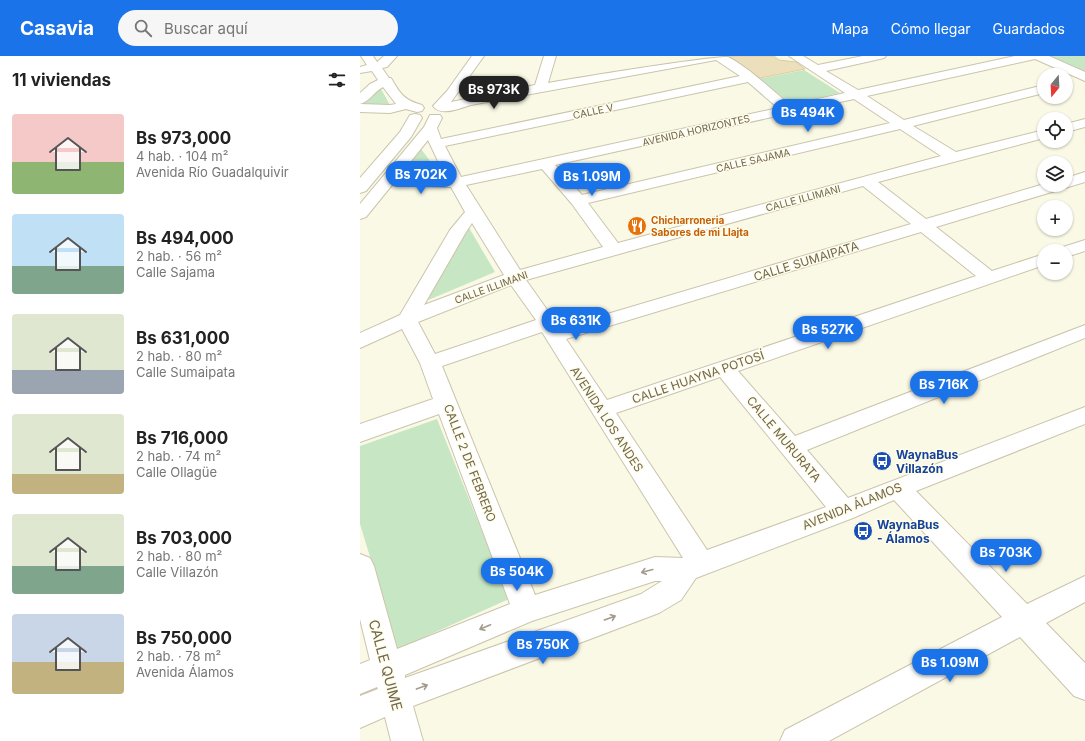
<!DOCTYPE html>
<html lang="es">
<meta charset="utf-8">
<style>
body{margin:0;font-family:Inter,sans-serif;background:#f6f6f6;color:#222;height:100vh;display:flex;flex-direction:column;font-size:15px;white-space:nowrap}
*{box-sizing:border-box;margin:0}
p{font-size:13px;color:#767676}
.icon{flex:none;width:22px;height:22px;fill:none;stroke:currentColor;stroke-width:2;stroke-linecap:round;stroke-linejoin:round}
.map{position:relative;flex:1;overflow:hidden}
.details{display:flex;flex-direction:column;background:#fff;width:360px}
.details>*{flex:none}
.needle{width:26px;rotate:198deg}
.buttons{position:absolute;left:677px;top:12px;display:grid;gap:8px}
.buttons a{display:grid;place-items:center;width:36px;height:36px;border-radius:50%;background:#fff;box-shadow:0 1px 3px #0004;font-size:20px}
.price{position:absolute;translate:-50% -34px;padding:0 9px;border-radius:14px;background:#1a73e8;color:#fff;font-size:13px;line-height:26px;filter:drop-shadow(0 1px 2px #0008)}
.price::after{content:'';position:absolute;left:50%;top:24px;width:12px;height:9px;margin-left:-6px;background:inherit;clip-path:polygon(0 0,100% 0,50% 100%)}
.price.selected{background:#222;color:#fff}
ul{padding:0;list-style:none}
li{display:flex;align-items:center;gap:12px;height:100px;padding:0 12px}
li span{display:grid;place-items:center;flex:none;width:112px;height:80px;border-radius:4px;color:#555}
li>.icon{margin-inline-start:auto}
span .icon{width:48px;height:48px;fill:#fffc;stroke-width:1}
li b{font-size:17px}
h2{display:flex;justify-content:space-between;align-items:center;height:48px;padding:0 12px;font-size:17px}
header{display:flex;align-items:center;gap:24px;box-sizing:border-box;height:56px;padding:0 20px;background:#1a73e8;color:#fff}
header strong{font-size:19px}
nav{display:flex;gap:22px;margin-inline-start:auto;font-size:14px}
.search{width:280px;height:36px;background:#f6f6f6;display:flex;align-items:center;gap:10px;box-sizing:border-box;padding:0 14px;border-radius:22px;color:#767676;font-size:15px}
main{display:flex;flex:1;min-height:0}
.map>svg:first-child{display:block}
</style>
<header>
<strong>Casavia</strong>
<div class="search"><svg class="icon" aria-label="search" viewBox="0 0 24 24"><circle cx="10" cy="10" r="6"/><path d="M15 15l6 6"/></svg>Buscar aquí</div>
<nav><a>Mapa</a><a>Cómo llegar</a><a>Guardados</a></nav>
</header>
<main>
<section class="details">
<h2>11 viviendas<svg class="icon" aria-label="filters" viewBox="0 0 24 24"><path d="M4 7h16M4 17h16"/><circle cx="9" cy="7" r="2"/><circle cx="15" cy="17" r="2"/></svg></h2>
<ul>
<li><span style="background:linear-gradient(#f6c9c9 60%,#8fb573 0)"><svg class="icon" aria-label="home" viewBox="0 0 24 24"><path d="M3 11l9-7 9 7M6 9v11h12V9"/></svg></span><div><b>Bs 973,000</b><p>4 hab. · 104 m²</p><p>Avenida Río Guadalquivir</p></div></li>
<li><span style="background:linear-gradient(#bfe0f5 65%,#7fa58c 0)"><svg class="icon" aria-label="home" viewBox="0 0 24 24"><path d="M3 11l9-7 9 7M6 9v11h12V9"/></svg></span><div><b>Bs 494,000</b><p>2 hab. · 56 m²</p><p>Calle Sajama</p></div></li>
<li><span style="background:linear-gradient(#dfe7d0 70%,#9aa5b1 0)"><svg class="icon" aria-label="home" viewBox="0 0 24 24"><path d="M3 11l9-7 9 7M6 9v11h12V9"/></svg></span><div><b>Bs 631,000</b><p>2 hab. · 80 m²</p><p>Calle Sumaipata</p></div></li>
<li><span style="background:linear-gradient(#dfe7d0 75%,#c2b280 0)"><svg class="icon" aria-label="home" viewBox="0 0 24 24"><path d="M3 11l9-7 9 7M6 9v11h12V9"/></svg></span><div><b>Bs 716,000</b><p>2 hab. · 74 m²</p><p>Calle Ollagüe</p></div></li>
<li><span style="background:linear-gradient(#dfe7d0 65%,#7fa58c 0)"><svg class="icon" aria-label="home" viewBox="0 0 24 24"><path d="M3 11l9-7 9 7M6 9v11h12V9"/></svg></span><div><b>Bs 703,000</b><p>2 hab. · 80 m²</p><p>Calle Villazón</p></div></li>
<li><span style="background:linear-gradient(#c9d6e8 60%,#c2b280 0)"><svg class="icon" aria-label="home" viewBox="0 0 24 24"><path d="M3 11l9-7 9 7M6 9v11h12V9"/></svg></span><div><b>Bs 750,000</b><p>2 hab. · 78 m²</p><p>Avenida Álamos</p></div></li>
</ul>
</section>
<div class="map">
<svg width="725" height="685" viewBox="0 0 725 685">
<rect width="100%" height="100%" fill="#faf9e5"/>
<g fill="#c7e7c4">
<path d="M688 0H725V17Z"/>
<path d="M444 14 480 37 432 48 398 23Z"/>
<path d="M20 31 31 51 2 49Z"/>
<path d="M61 93 83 122 37 121Z"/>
<path d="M108 170 135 216 66 245Z"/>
<path d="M77 363 149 543 38 593 0 468V390Z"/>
</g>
<path fill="#ecdfbc" stroke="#dfcda0" d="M369 0H414L419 4 436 6 445 13 400 22Z"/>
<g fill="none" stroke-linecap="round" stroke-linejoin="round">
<g stroke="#cbc4ac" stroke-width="2">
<g id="minor">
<path d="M1 0H13L17 6 24 0H37L27 11 22 12 29 22H31C40 37 43 44 62 49L64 52 62 55 57 56 46 53 30 57 0 56V48L30 49 36 48 23 31C15 35 9 46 0 48V37L10 28 18 24 12 15 0 17V11L7 9Z"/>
<path d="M112 0H124L91 46 175 29 184 0H196L188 27C215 22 351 0 368 1 388 11 413 35 430 49L485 37 429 0H443L458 9 503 0H526L524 2 520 3 466 15 498 34 655 0H689L725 16V25L675 3 507 40 544 64 684 29V37L553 70 596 96 684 74V82L518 126 566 163 684 128 706 129V122L725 116V126L576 171 632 215 684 198V209L378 315 435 380 725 269V282L447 394 488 442 725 351V368L556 435 667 548 725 520V546L686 567 725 607V644L714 640 660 581 469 685H420L425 674 642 561 534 444 493 462 336 522 321 544 299 557 53 650 63 685H31L25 661 0 672V640L18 633 17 631 0 638V608L10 604 0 563V498L10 502 14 510 37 593 150 548 79 358 0 386V368L73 343 60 307 42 273 0 292V277L40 259 90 174 105 156 91 131 32 129 6 161 0 163V148L64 71 70 59H80L82 62 77 72 81 83 380 20 356 4 111 49C100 52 81 61 73 50L87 35ZM388 26 418 52 101 121 85 90ZM494 43 530 67 222 139 195 109ZM540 73 581 100 258 187 228 147ZM68 84 86 122 39 120ZM182 113 212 148 243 191 160 214 106 129ZM503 130 551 168 200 272 166 224ZM112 167 144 219 64 249 106 176ZM561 176 616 220 247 344 206 283ZM151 229 176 264 75 298 58 266ZM182 276 323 502 295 501 175 539 82 310ZM360 321 466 451 347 494 256 357ZM295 525H302L281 538 45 622V619L172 565Z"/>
<path d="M55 58 60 59 62 62 51 81 6 135 0 137V122L40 76 50 59Z"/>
<path d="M725 63V71L706 76V68Z"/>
<path d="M725 184V195L706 201V195H698L700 192Z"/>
</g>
</g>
<use href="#minor" fill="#fff" fill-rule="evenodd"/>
</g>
<defs><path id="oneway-shaft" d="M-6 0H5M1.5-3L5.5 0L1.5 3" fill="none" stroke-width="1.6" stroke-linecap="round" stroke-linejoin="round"/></defs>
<g stroke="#a39c8b">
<use href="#oneway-shaft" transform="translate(287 515) rotate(165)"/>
<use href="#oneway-shaft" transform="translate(250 562) rotate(-20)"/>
<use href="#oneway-shaft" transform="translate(125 571) rotate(157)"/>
<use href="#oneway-shaft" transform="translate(62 631) rotate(-20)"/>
</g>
<defs>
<g id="restaurant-disc" transform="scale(1)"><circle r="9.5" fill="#e8710a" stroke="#fefcea"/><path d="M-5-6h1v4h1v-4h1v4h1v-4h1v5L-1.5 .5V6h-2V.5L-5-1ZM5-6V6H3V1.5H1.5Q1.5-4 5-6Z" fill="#fff"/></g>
<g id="bus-disc" transform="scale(1)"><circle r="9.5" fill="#1a4fb4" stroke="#fefcea"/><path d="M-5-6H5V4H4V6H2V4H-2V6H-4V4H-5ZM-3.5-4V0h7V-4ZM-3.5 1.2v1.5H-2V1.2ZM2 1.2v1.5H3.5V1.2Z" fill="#fff"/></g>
</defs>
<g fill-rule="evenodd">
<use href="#restaurant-disc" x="277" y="170"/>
<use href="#bus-disc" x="522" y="405"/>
<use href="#bus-disc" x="503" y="475"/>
</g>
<g text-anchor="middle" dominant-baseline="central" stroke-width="3" stroke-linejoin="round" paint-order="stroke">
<g font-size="10" fill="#71664c" stroke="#fefcea">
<text transform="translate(233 55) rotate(-12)">CALLE V</text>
<text transform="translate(336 74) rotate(-13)">AVENIDA HORIZONTES</text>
<text transform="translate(393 104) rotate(-13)">CALLE SAJAMA</text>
<text transform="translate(443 142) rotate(-15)">CALLE ILLIMANI</text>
<text transform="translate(131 231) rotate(-20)">CALLE ILLIMANI</text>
</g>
<g font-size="10" font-weight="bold" fill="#c56008" stroke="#fefcea" text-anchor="start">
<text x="291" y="164">Chicharroneria<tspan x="291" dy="12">Sabores de mi Llajta</tspan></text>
</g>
<g font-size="12" fill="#71664c" stroke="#fefcea">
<text transform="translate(446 205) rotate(-17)">CALLE SUMAIPATA</text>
<text transform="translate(338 321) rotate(-19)">CALLE HUAYNA POTOSÍ</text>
<text transform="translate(247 363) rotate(57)">AVENIDA LOS ANDES</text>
<text transform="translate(424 383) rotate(50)">CALLE MURURATA</text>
<text transform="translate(110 407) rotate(69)">CALLE 2 DE FEBRERO</text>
<text transform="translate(492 450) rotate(-22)">AVENIDA ÁLAMOS</text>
</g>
<g font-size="12" font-weight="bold" fill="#164399" stroke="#fefcea" text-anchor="start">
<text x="536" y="398">WaynaBus<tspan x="536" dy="14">Villazón</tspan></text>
<text x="517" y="468">WaynaBus<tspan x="517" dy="14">- Álamos</tspan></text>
</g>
<g font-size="14" fill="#71664c" stroke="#fefcea">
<text transform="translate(26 609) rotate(75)">CALLE QUIME</text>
</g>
</g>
</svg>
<div class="buttons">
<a><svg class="needle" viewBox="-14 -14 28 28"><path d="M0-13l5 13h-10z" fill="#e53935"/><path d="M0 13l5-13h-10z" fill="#767676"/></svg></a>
<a><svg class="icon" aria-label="locate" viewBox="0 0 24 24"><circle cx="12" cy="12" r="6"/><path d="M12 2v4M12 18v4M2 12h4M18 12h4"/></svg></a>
<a><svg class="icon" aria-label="layers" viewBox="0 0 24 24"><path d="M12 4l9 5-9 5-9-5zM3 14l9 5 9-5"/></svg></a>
<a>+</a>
<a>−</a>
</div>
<b class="price selected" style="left:134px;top:54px">Bs 973K</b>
<b class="price" style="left:448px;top:77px">Bs 494K</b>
<b class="price" style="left:61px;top:139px">Bs 702K</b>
<b class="price" style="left:232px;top:141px">Bs 1.09M</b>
<b class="price" style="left:216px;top:285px">Bs 631K</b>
<b class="price" style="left:468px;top:294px">Bs 527K</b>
<b class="price" style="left:584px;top:349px">Bs 716K</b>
<b class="price" style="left:646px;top:517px">Bs 703K</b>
<b class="price" style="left:157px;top:536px">Bs 504K</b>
<b class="price" style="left:183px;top:609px">Bs 750K</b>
<b class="price" style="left:590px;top:627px">Bs 1.09M</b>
</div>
</main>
